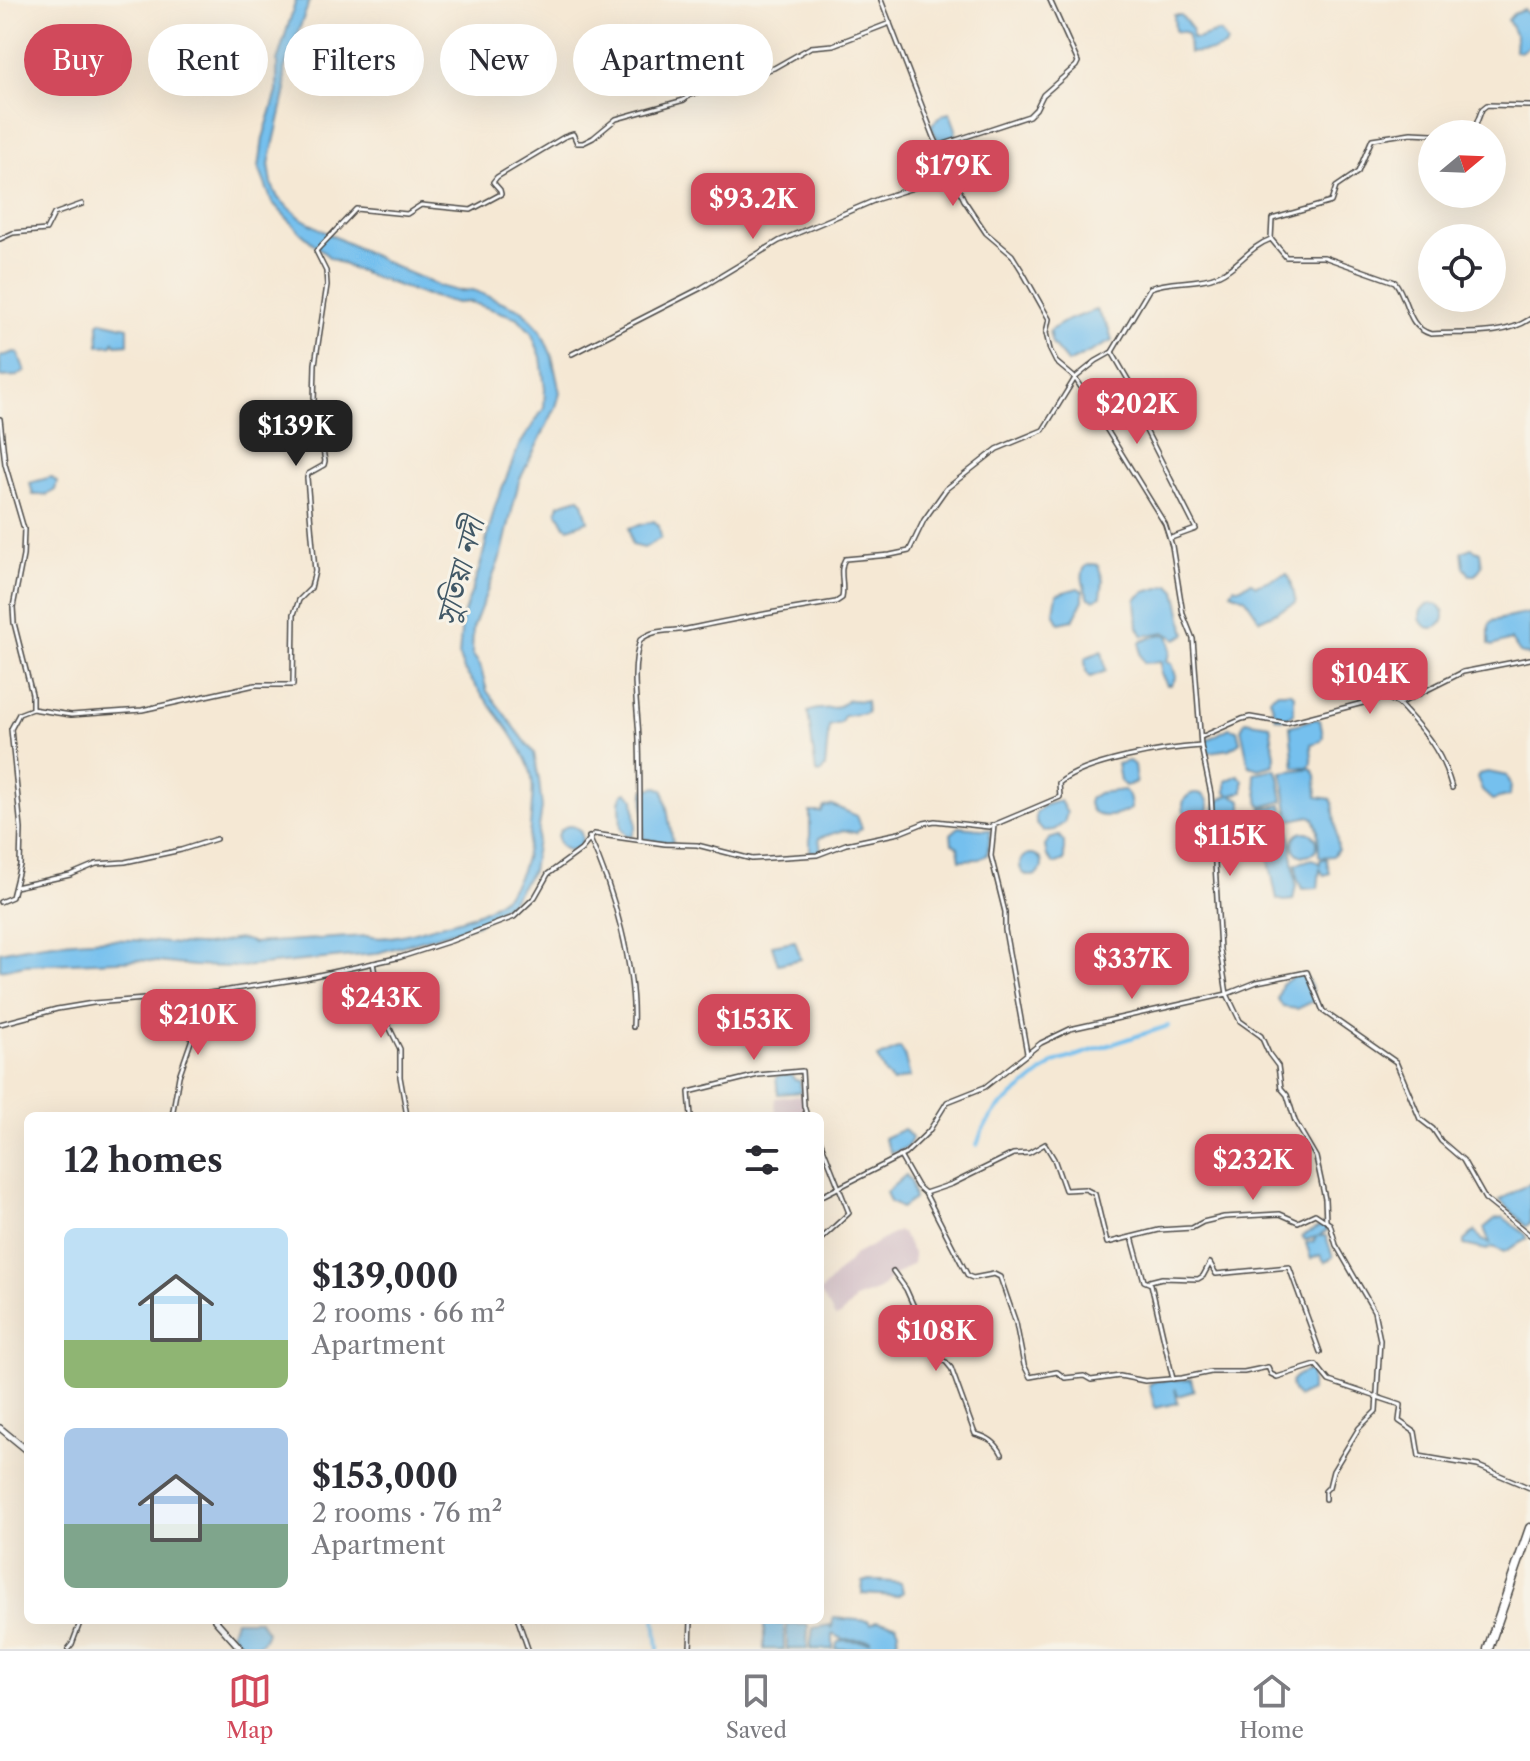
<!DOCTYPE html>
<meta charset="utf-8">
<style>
body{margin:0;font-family:"Libre Caslon Text","Noto Serif Bengali",serif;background:#f7f7f7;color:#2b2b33;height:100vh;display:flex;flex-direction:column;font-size:30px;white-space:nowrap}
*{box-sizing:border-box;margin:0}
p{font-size:26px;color:#7c7c81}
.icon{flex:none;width:44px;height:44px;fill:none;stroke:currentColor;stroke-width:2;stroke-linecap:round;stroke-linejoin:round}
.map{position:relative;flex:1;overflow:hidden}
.panel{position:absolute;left:24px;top:1112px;width:800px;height:512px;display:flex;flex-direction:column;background:#fff;border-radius:12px;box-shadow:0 8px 32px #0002}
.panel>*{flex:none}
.top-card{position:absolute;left:24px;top:24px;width:800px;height:72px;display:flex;gap:16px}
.needle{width:52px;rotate:71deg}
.controls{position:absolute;left:1418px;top:120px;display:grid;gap:16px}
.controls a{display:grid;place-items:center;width:88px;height:88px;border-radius:50%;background:#fff;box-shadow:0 8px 32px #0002;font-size:40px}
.price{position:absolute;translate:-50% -68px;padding:0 18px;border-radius:16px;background:#d1495b;color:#fff;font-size:26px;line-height:52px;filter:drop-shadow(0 2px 4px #0008)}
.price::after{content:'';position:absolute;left:50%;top:48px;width:24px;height:18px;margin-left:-12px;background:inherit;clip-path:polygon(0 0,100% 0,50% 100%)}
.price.current{background:#222;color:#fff}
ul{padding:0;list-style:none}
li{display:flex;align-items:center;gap:24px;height:200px;padding:0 40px}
li span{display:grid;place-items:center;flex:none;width:224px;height:160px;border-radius:12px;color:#555}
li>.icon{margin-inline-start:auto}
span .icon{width:96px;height:96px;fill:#fffc;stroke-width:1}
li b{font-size:34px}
h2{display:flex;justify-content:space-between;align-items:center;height:96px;padding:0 40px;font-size:34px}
.chip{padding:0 28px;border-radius:36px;background:#fff;box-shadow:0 8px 32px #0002;font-size:28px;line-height:72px}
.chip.current{background:#d1495b;color:#fff}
.tab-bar{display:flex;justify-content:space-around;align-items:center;height:112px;border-top:2px solid #e1e1e2;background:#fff;font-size:22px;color:#7c7c81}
.tab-bar a{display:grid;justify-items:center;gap:4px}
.tab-bar .current{color:#d1495b}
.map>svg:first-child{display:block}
</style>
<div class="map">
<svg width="1530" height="1649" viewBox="0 0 1530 1649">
<rect width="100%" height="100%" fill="#f7f3e8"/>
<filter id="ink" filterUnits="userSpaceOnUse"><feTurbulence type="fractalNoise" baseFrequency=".0125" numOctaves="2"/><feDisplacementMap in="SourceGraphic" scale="16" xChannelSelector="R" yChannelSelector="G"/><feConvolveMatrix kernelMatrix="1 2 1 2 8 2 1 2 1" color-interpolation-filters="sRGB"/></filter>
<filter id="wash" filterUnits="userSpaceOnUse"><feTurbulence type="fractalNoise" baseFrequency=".006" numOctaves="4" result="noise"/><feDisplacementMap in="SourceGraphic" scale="32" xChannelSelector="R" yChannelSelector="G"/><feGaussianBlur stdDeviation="1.8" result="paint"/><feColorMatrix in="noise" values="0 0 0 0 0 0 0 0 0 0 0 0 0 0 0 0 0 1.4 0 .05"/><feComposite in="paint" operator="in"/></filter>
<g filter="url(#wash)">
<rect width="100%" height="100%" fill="#f5e8d4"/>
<g fill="#d2bdc6">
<path d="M802 1095 806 1116H776L775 1098Z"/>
<path d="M898 1231 902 1233 914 1255 913 1263 891 1278 879 1290 857 1298 840 1316 835 1317 820 1292 856 1254Z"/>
</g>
<g fill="#74c0ee" stroke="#50768c" stroke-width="2">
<path d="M296 0H310L284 70 286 90 269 164 272 185 278 198 301 218 327 233 404 271 439 286 458 291 473 290 522 310 540 329 552 356 560 393 556 407 519 481 502 553 473 628 472 654 480 665 487 691 534 753 539 780 542 808 532 871 511 901 477 924 374 954 241 967 194 966 139 960 25 965 0 970V952C43 943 86 938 130 940 155 941 180 945 205 945 221 945 237 934 253 943L367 936C388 943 429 927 451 922 515 906 526 877 531 816 532 800 535 782 529 767 515 732 485 701 464 670L459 657 462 619 480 567 495 506 519 446 544 408 545 389 541 357 531 332 518 318 470 302 457 303 418 293 353 269 329 257 301 233 272 202 259 168 263 138 277 92V62Z"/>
<path d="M1524 10 1530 16V46L1520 52 1515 50 1516 36 1508 20 1513 14Z"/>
<path d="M1174 15H1181L1192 29V38L1197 39 1217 32 1221 33 1227 42 1225 47 1213 51 1189 53 1188 35 1184 32 1175 31Z"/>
<path d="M950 113 956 129 955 137 939 144 931 125 942 115Z"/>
<path d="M1096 310 1109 329 1112 341 1068 363 1052 344 1049 331 1068 320Z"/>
<path d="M101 321 128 327V344L116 345 114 341 112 345 99 346 98 324Z"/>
<path d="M14 352 18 353 25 371 17 376 0 377V357Z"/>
<path d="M51 477 57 482 55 490 47 495H33L30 483Z"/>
<path d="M579 498 583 502 588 521 569 528 565 526 557 511 559 504Z"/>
<path d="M654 521 659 526 661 538 644 548 632 545 629 528Z"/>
<path d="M1471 548 1480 552 1482 566 1475 575H1470L1464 567 1462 552Z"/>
<path d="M1092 564 1098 565 1103 580 1101 596 1094 600 1089 598C1084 589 1079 574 1086 566Z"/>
<path d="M1287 574 1291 581 1296 603 1260 620 1245 598 1231 592 1234 587 1239 588 1251 582 1256 585Z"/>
<path d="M1170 585 1176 591 1186 634 1176 639 1165 632 1143 636 1138 627 1136 599 1145 592Z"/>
<path d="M1078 588 1083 591V600L1073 620 1059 623 1054 612 1057 594Z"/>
<circle cx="1432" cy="616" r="12"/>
<path d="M1530 613V656L1520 653 1511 640 1492 646 1489 644V626L1492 621Z"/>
<path d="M1161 634 1168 635C1171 642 1172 655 1166 661L1172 663 1176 677 1171 685H1167L1161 674V662L1144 663 1140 654V642Z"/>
<path d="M1102 651 1106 671 1090 677 1086 671 1085 658Z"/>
<path d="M1278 692H1291L1294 695V713L1286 719 1276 718 1270 698Z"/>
<path d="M848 700 866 701 867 713 844 716 841 723 829 726 825 767 820 773 816 772 808 712C825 704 830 715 848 700Z"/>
<path d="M1315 719 1320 720 1323 736 1321 741 1311 744 1312 763 1308 767H1294L1290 726Z"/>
<path d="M1245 721 1270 725 1275 756 1274 765 1259 769 1249 766 1241 729Z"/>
<path d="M1229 728 1237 730 1240 742 1230 749 1209 752 1207 750V740Z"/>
<path d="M1129 761 1134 765 1136 783 1125 786 1120 781 1117 764Z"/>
<path d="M1311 768 1316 775 1317 797 1331 799 1333 804 1338 849 1333 856 1321 857 1319 855 1318 830 1314 818 1310 816 1292 820 1289 818 1282 772Z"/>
<path d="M1276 769 1279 776 1283 801 1262 807 1259 804 1254 773Z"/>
<path d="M1488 772 1507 776 1511 784 1510 795 1492 800 1482 791 1477 777 1479 774Z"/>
<path d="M1238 775 1243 780V792L1232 795 1242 800V817L1218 821C1210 808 1217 799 1230 795L1226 793V781Z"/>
<path d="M658 787 664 791 673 843 643 839 644 792 646 789Z"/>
<path d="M1124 790C1130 795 1131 802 1131 809 1117 818 1088 822 1089 799L1098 793Z"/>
<path d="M627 792 634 799 636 827 632 835 627 836 621 829 620 802 623 794Z"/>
<circle cx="1196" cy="806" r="13"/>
<path d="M1060 801 1067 813 1064 823 1054 830 1043 831 1036 823V813L1045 805Z"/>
<path d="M832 805 857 816 862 828 856 833 844 830 819 838 821 851 810 852V812H821L824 807Z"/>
<path d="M1282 805 1285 816 1273 820 1288 822 1296 885 1293 900 1284 901 1277 899 1265 842H1257L1256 826 1265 821 1261 818V809Z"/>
<circle cx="570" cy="838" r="12"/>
<path d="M959 827 991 830 987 855 979 859 960 860 958 847 952 843 951 834Z"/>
<circle cx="1305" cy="844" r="12"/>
<path d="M1059 836 1064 842V860L1054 864 1047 856 1045 846 1049 839Z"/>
<circle cx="1031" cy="865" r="11"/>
<path d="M1326 858 1330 873 1324 875 1320 869 1318 888 1302 889 1297 878 1296 864 1312 859 1320 864V860Z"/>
<path d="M795 941 801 959 778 964 772 945Z"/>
<path d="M1305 975 1311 986 1314 1001 1297 1009 1283 1007 1278 999 1282 984 1295 976Z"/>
<path d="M900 1048 904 1054 910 1077 893 1082 886 1075 877 1058Z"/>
<path d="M781 1075H791L795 1080 800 1081 801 1092 778 1094 776 1077Z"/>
<path d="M904 1129 912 1138C909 1148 900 1151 891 1153L884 1138Z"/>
<path d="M906 1175 911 1181 914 1199 901 1208 890 1202 886 1192Z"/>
<path d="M1530 1183V1223L1526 1226 1500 1200Z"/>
<path d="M1503 1217 1525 1234 1527 1239 1504 1252 1493 1247 1487 1250 1464 1245V1241L1475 1231 1481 1240 1490 1243 1484 1228 1495 1219Z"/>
<path d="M1324 1224 1328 1230 1319 1236H1326L1333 1257 1325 1262 1320 1255 1311 1259 1306 1243 1314 1241 1316 1237 1305 1240 1302 1236Z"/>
<path d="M1311 1370V1391L1298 1397C1283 1382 1295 1374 1311 1370Z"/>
<path d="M1191 1379 1194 1391 1178 1396 1175 1388 1178 1403 1155 1408 1149 1385 1155 1381Z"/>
<path d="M870 1580 901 1583 903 1592 897 1596 862 1594 863 1582Z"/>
<path d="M833 1618 869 1621 871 1624 877 1621 896 1624 899 1631 895 1649H836L837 1643 842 1640 870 1642V1640L843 1639 833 1634V1649H810L813 1628 831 1625 832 1629Z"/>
<path d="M235 1620H259L267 1632C263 1644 257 1649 244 1649L231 1632Z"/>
<rect x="764" y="1624" width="20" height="25"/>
<path d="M787 1625H808L807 1649H787Z"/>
</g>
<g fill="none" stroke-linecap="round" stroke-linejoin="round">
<g stroke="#74c0ee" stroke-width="4">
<path d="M977 1145 983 1129 998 1108 1054 1063 1168 1026"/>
<path d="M655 1620 658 1649"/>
</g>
</g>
</g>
<g filter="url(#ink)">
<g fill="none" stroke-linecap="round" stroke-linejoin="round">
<g stroke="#494744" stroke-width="6">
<g id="street">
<path d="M881 0 934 137 964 200 986 233 1012 255 1022 271 1049 319 1046 333 1050 350 1056 362 1075 378 1165 524 1172 546 1183 614 1193 639 1201 746 1211 794 1220 950 1227 994 1257 982 1307 972 1323 1011 1396 1062 1420 1119 1433 1129 1441 1141 1463 1160 1485 1199 1530 1235"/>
<path d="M1445 134 1474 130 1482 109 1487 105 1530 106"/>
<path d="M938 146 1029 116 1036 109 1043 95 1076 66 1078 62 1050 0"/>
<path d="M0 239 13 233 46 230 54 214 82 204"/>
<path d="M1271 239 1286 257H1324L1395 282C1409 300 1406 327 1431 334 1462 332 1503 337 1530 319"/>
<path d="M1112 352 1137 395 1129 397 1196 529 1171 538"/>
<path d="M572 354 701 288 779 241 878 199 926 184 937 170 948 164"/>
<path d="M0 419 5 464 24 529 23 556 13 607 14 623 32 694V709L19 714 11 729 21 829 20 865 12 897 0 902"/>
<path d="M1399 704C1425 732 1442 751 1452 788"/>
<path d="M32 709 71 715 142 710 255 685H293L294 614 299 600 311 588 315 571 307 478 308 474 324 465 325 461 314 402 315 364 327 285 326 271 316 251 356 209 407 214 421 205 471 210 501 194 500 190 493 182 497 177 564 137 573 134 577 143H583L593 138 616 119 684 100 690 95 774 68 811 47 833 45 890 23"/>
<path d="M1201 737 1242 719 1250 717 1286 723 1386 697 1399 704 1463 672 1530 659"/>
<path d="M994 825 991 856 1005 912V930L1027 1053"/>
<path d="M589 837C614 889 636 970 633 1027"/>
<path d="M640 840C640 807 640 773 639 740 638 706 630 674 640 640 655 628 669 632 687 629 737 618 786 610 836 602L842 598C845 585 838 570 845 559L890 555 909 551 924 520 946 489 997 449 1043 430 1075 378 1096 361 1112 352 1150 288C1171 279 1196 285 1219 275 1239 266 1249 247 1271 239L1272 219 1331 202 1336 187 1358 172 1372 139 1411 133 1432 134"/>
<path d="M15 887 70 875 96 864 125 862 181 850 216 839"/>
<path d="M373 963 377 985 375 998 400 1049V1077L407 1116"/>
<path d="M0 1024 57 1009 93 1003 197 995 305 978 401 957 451 941 514 917 535 897 548 874 581 850 594 834 665 844 697 845 752 859 817 855 846 844 899 833 924 823 935 821 989 827 1060 797 1059 783C1086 761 1166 748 1201 746"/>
<path d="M172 1116 179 1076 196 1027 197 995"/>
<path d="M691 1116 689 1092 758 1075 802 1071 804 1106 807 1116"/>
<path d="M820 1140 849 1213 820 1240"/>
<path d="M900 1156 917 1186 925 1193 968 1276 973 1278 994 1274 1000 1277 1016 1323 1024 1365 1030 1377 1057 1372 1065 1378 1084 1376 1091 1380 1120 1376 1145 1381 1182 1378 1211 1372H1244L1268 1367 1271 1374 1277 1377 1316 1365 1329 1381 1401 1405 1399 1421 1415 1432 1419 1456 1478 1466 1530 1488"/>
<path d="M925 1193 952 1184 1013 1154 1029 1153 1045 1144 1054 1159 1065 1190 1085 1189 1095 1194 1107 1243 1159 1230 1192 1228 1203 1222 1224 1217 1280 1214 1298 1222 1315 1214 1330 1224 1336 1245 1374 1311 1380 1340 1376 1411 1359 1428 1333 1471 1329 1487 1325 1491V1499"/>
<path d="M820 1197 905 1154 929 1131 947 1102 985 1087 1041 1043 1070 1029 1227 994 1240 1021 1261 1036 1269 1054 1278 1066 1281 1088 1287 1095 1295 1121 1316 1157 1325 1199 1326 1221"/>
<path d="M1132 1237 1144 1281 1151 1284 1173 1379"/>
<path d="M893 1271 906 1289 937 1358 946 1362 951 1368 975 1434C988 1437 996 1442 1002 1454"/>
<path d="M1150 1281 1162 1278 1198 1279 1203 1276 1210 1263 1216 1274 1289 1267 1320 1352"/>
<path d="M518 1620 528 1649"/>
<path d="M68 1649 72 1644 81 1620"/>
<path d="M690 1649 691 1620"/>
</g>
</g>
<g stroke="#494744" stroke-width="8">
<g id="secondary">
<path d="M0 1428 28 1451"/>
<path d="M215 1620 241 1649"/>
</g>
</g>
<g stroke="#494744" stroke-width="11">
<path id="highway" d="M1488 1649 1530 1528"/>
</g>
<use href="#street" stroke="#fff" stroke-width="3"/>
<use href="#secondary" stroke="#fff" stroke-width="5"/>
<use href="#highway" stroke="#fff" stroke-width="8"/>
</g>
</g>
<g text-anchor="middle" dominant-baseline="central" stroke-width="6" stroke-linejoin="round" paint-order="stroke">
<g font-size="30" font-style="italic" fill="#415866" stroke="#f7f3e8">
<text transform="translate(460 572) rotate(-75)">সুতিয়া নদী</text>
</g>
</g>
</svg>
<div class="controls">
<a><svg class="needle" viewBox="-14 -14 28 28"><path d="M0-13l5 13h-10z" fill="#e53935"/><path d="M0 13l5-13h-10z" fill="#7c7c81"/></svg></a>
<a><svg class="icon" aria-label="locate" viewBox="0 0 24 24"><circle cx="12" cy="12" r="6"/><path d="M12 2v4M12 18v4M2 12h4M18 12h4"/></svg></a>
</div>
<b class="price" style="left:953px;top:208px">$179K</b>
<b class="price" style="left:753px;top:241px">$93.2K</b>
<b class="price" style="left:1137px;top:446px">$202K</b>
<b class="price current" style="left:296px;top:468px">$139K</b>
<b class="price" style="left:1370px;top:716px">$104K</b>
<b class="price" style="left:1230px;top:878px">$115K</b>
<b class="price" style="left:1132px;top:1001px">$337K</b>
<b class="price" style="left:381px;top:1040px">$243K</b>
<b class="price" style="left:198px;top:1057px">$210K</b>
<b class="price" style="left:754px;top:1062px">$153K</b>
<b class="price" style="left:1253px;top:1202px">$232K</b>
<b class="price" style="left:936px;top:1373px">$108K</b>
<div class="top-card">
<a class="chip current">Buy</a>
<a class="chip">Rent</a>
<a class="chip">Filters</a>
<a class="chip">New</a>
<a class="chip">Apartment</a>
</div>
<section class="panel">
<h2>12 homes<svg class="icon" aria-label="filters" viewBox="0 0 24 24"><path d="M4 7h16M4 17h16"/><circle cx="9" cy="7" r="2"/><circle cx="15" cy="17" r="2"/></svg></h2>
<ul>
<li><span style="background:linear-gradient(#bfe0f5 70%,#8fb573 0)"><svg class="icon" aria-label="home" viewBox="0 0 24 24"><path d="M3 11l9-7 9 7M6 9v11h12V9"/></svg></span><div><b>$139,000</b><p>2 rooms · 66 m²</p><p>Apartment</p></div></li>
<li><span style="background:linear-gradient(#a9c7e8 60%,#7fa58c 0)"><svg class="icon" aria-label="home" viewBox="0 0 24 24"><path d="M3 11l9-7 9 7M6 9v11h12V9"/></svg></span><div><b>$153,000</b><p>2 rooms · 76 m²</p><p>Apartment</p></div></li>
</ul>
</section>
</div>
<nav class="tab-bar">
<a class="current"><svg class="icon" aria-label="map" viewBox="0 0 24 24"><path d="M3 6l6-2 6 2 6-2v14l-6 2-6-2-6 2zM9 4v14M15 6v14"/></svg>Map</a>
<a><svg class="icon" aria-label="saved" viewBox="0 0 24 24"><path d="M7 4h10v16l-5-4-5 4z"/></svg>Saved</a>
<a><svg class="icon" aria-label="home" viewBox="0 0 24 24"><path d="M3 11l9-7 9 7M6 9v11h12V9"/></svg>Home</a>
</nav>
